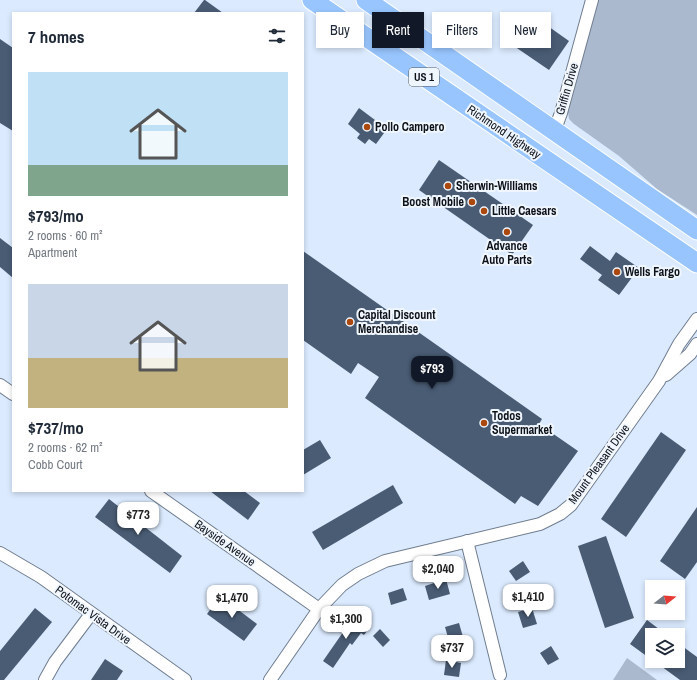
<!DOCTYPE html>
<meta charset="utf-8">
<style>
body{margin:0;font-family:"Archivo Narrow",sans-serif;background:#f6f6f7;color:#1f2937;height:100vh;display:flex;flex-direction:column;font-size:15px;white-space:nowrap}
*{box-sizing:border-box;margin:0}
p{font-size:13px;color:#747a83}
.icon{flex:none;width:22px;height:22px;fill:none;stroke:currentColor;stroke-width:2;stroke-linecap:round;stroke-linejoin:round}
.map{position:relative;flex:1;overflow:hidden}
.drawer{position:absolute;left:12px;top:12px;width:292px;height:480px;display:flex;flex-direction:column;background:#fff;border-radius:0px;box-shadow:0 2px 6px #0003}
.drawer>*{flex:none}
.hud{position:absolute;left:316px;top:12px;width:321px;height:36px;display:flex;gap:8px}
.needle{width:26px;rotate:73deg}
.fabs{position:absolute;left:645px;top:580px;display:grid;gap:8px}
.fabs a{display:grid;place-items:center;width:40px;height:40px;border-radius:0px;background:#fff;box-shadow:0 2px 6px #0003;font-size:20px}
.price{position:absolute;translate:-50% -34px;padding:0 9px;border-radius:8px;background:#fff;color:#222;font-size:13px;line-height:26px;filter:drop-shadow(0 1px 2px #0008)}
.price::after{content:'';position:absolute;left:50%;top:24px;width:12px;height:9px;margin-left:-6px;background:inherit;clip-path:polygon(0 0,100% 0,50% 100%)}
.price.selected{background:#111827;color:#fff}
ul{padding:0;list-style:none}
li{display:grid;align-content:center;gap:8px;height:212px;padding:0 16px}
li span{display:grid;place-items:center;height:124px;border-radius:0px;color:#555}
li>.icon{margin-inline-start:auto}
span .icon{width:72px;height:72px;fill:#fffc;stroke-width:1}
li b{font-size:17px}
h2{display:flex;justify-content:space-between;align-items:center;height:48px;padding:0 16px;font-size:17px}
.tag{padding:0 14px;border-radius:0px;background:#fff;box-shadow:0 2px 6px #0003;font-size:14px;line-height:36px}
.tag.selected{background:#111827;color:#fff}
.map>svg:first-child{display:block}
</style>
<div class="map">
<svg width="697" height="680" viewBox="0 0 697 680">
<rect width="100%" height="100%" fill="#dbeafe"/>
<g fill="#aab9cd">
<path d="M598 0H697V215L657 189 619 156 574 124 569 119 567 106Z"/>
<path d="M627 658 657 680H613Z"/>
</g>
<g fill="#495c74">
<path d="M204 0H205L223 13H194Z"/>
<path d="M528 12 569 41 549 70 508 42Z"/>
<path d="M0 39 13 48V131L0 123Z"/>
<path d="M359 108 387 129 376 144 369 139 365 144 357 138 360 134 348 124Z"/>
<path d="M439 160 533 225 512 255 419 190Z"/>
<path d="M0 238 13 248V278L0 267Z"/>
<path d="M590 246 610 261 616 252 639 268 619 295 598 280 602 275 580 259Z"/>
<path d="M303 251 542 419 539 424 578 451 538 506 521 496 515 504 365 398 379 377 358 363 351 374 303 340Z"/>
<path d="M661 432 686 450 626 537 601 519Z"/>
<path d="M320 440 331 458 303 475V450Z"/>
<path d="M393 485 403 503 323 550 312 532Z"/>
<path d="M210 491H244L260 503 248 520Z"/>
<path d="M109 499 182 556 170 573 95 517Z"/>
<path d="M697 507V562L685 579 660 561Z"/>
<path d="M606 536 634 618 605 628 578 546Z"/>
<path d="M523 561 530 572 516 581 509 571Z"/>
<path d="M446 579 450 594 429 600 425 586Z"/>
<path d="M403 588 407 600 391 605 388 593Z"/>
<path d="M220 596 257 624 244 641 207 614Z"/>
<path d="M35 608 52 622 4 680H0V651Z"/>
<path d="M532 608 537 624 523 628 518 612Z"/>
<path d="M355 615 370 627 364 635 361 633 352 645 350 643 333 668 323 661Z"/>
<path d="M647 620 667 635H652V660L630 644Z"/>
<path d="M459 623 463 637 449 641 445 627Z"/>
<path d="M380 629 390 640 383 647 373 636Z"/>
<path d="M678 643 697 657V680H680L654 661H678Z"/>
<path d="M551 646 559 659 548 665 540 653Z"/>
<path d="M105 659 123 671 117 680H91Z"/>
<path d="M446 660 461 663 459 677 444 675Z"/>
</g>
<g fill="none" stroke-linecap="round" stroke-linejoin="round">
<g stroke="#707d8f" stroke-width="14">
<g id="street">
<path d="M554 132 561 113 592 0"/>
<path d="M666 375 690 354 697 344"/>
<path d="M0 385 13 394"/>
<path d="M151 491 319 609"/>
<path d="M467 541 500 675"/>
<path d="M0 553 41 577 185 680"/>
<path d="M45 680 55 662 91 614"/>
<path d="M270 680 319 609 342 585 358 574 385 561 540 524 560 514 571 505 659 381 679 344 697 319"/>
</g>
</g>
<g stroke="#fff" stroke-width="21">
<g id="primary">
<path d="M312 0 697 263"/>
<path d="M366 0 697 230"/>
</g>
</g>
<use href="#street" stroke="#fff" stroke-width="12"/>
<use href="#primary" stroke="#98c5fe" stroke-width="19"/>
</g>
<g fill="#ab480e" stroke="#f0f6fe" stroke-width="1.5">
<circle cx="367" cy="127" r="4"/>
<circle cx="448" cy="186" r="4"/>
<circle cx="472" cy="202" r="4"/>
<circle cx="484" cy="211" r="4"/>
<circle cx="507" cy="232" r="4"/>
<circle cx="617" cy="272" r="4"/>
<circle cx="350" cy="322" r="4"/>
<circle cx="484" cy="423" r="4"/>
</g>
<g text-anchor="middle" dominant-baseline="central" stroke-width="4" stroke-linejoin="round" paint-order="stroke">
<rect fill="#f0f6fe" stroke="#51565e" stroke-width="1" x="409" y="68" width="30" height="18" rx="3"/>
<g font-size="11" font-weight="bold" fill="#0d1219">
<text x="424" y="77">US 1</text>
</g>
<g font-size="12" fill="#0d1219" stroke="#f0f6fe">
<text transform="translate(567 89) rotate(-74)">Griffin Drive</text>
<text transform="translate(504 132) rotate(34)">Richmond Highway</text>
<text transform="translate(599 464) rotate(-54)">Mount Pleasant Drive</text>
<text transform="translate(225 543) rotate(35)">Bayside Avenue</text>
<text transform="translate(93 615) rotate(36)">Potomac Vista Drive</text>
</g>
<g font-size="12" font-weight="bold" fill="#0d1219" stroke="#f0f6fe" text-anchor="start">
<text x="375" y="127">Pollo Campero</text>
<text x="456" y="186">Sherwin-Williams</text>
<text x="464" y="202" text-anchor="end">Boost Mobile</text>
<text x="492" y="211">Little Caesars</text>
<text x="507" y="246" text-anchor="middle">Advance<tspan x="507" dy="14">Auto Parts</tspan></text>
<text x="625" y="272">Wells Fargo</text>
<text x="358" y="315">Capital Discount<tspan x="358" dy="14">Merchandise</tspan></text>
<text x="492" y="416">Todos<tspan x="492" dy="14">Supermarket</tspan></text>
</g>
</g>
</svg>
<div class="fabs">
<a><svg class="needle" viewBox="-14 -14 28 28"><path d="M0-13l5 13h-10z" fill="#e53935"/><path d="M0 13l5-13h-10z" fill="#747a83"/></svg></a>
<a><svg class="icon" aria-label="layers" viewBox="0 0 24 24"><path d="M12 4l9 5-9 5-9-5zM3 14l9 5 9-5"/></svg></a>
</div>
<b class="price selected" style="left:432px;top:390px">$793</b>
<b class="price" style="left:138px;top:536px">$773</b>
<b class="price" style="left:438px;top:590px">$2,040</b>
<b class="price" style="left:528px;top:618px">$1,410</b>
<b class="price" style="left:232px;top:619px">$1,470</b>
<b class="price" style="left:346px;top:640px">$1,300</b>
<b class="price" style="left:452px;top:669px">$737</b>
<div class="hud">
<a class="tag">Buy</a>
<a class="tag selected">Rent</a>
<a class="tag">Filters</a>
<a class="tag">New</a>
</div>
<section class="drawer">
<h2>7 homes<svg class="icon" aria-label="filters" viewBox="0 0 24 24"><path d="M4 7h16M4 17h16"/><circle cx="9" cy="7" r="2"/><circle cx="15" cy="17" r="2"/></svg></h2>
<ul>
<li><span style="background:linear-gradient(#bfe0f5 75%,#7fa58c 0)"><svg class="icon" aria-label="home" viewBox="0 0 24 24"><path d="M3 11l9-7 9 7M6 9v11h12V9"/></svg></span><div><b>$793/mo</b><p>2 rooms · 60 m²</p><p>Apartment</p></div></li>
<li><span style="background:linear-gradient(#c9d6e8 60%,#c2b280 0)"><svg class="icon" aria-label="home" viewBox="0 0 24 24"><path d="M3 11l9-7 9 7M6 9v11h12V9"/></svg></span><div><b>$737/mo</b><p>2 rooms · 62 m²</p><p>Cobb Court</p></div></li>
</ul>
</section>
</div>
